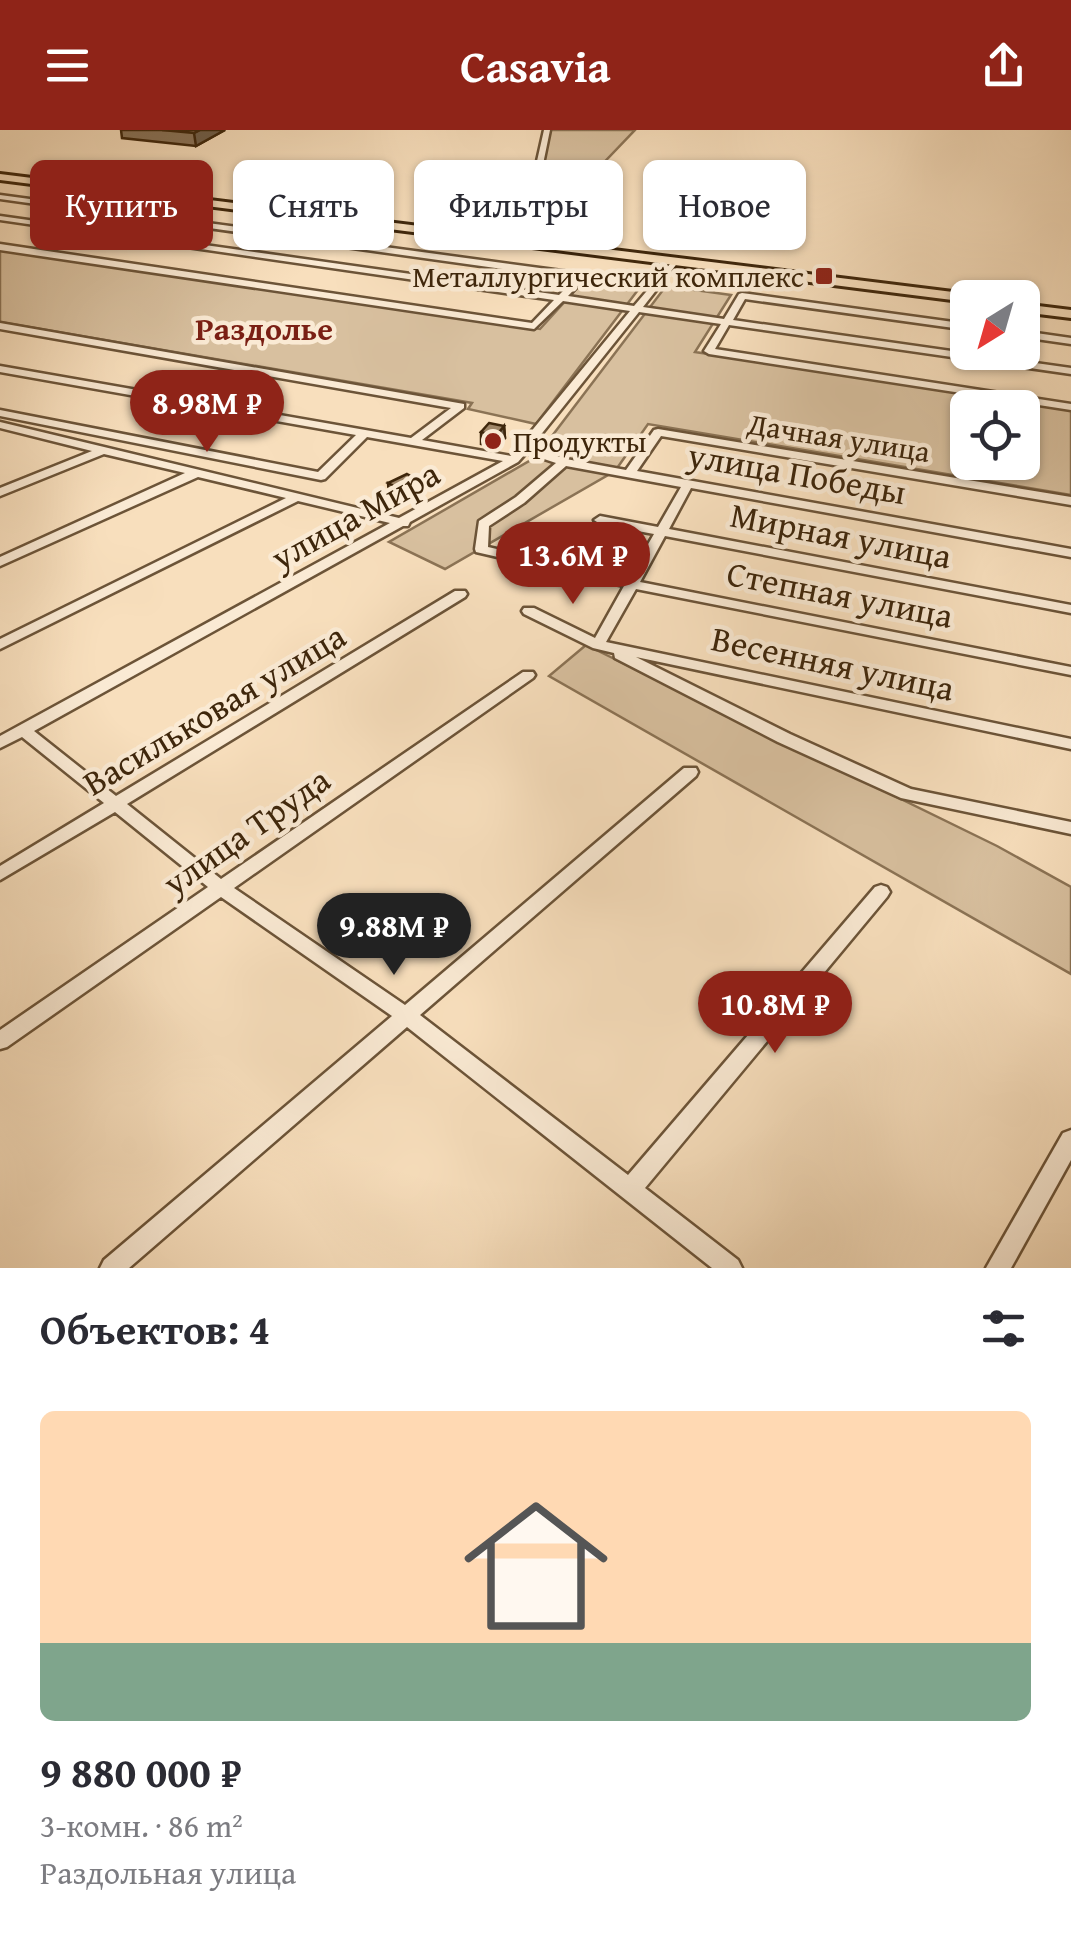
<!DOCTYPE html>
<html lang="ru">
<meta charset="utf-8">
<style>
body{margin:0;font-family:"Gentium Book Plus",serif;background:#f2f2f3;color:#2b2b33;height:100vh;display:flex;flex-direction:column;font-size:38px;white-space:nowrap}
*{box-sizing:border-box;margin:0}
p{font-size:32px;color:#7c7c81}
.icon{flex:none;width:55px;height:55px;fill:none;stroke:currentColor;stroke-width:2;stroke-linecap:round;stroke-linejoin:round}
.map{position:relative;height:1138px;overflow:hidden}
.drawer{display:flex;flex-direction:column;background:#fff;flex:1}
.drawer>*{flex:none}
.top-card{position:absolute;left:30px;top:30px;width:1012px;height:90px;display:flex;gap:20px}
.needle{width:65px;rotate:217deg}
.buttons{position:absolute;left:950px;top:150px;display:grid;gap:20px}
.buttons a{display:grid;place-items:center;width:90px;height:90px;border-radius:15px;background:#fff;box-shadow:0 2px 8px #0004;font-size:50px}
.price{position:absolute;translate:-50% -85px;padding:0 22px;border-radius:35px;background:#8f2418;color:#fff;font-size:32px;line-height:65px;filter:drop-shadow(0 2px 5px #0008)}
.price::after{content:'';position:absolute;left:50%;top:60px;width:30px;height:22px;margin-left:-15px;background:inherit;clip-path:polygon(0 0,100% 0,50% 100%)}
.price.current{background:#222;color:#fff}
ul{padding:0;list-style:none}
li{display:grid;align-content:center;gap:20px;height:530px;padding:0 40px}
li+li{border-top:2px solid #e1e1e2}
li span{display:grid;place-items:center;height:310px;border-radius:15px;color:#555}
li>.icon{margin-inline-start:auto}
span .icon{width:180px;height:180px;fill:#fffc;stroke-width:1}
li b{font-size:42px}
h2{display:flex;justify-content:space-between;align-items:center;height:120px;padding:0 40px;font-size:42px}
.pill{padding:0 35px;border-radius:15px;background:#fff;box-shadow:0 2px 8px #0004;font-size:35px;line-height:90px}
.pill.current{background:#8f2418;color:#fff}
header{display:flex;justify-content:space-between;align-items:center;height:130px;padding:0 40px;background:#8f2418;color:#fff;font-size:45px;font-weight:700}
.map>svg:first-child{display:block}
</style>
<header><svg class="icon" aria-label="menu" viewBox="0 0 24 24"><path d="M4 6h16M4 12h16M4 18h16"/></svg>Casavia<svg class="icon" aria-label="share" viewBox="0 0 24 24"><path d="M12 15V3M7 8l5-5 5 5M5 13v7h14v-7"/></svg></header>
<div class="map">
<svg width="1071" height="1138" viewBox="0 0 1071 1138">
<rect width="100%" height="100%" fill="#f8dfbd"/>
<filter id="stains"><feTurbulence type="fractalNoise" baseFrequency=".002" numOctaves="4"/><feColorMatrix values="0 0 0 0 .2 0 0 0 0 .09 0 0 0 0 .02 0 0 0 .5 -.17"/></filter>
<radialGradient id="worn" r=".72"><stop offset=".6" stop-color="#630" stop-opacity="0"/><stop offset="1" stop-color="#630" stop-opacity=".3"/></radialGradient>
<g fill="#d8c09f" stroke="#8b7355" stroke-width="2.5" fill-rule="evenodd">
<path d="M548 0H635L546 93 519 89 538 57Z"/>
<path d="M0 119 540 199 589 145 644 152 536 294 468 279 472 273 0 192Z"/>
<path d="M666 156 731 165 695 222 1071 278V365L648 294 615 341 445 439 389 412 536 327ZM968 278H1022V332H968Z"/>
<path d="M586 515 997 716 1071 757V844L549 546Z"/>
</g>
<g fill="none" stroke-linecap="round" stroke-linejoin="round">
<g stroke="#6c5438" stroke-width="5">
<g id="minor">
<path d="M544 0H550L540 49 519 79 511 96 515 103 530 111 531 113 527 116 509 107 503 96 511 79 533 49Z"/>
<path d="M0 65 577 143 584 149 568 166 634 176 675 128 679 131 643 177 724 189 739 164 742 163 968 194V200L745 169 733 190 1071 238V244L729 195 715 219 1071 274V280L709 224 704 221 721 194 639 182 531 317 566 329 626 340 654 300 658 299 1071 367V375L661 306 637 341 1071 419V427L691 358 669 399 1071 475V483L665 406 640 452 1071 537V545L636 459 606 512 1071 609V619L636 527 790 604 911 659 1071 692V704L901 668 778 612 615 528 614 523 593 518 524 484 522 481 524 478H534L595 508 624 456 476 422 475 419 479 391 516 367 556 333 526 323 518 332 410 392 408 396H403L34 601 116 666 455 461H465L467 464 465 467 127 674 221 749 523 542H533L535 545 533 548 234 758 405 875 684 638H696L698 642 696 646 420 885 628 1045 875 757 881 755 887 757 890 762 887 767 645 1058 738 1130 742 1138H712L407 897 129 1138H100L104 1130 392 886 221 767 7 917 0 919V900L208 757 115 682 0 750V736L104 673 22 607 0 618V606L390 393 298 371 0 519V509L286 368 198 347 0 436V427L185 343 104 324 0 366V358L92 321 0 298V292L399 388 503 331 367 307 325 349 321 350 0 286V280L318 342 356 305 0 242V236L411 308 451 278 0 199V193L464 274V278L422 310 511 326 630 181 563 171 534 199 0 120V114L532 193 554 170 0 90V86L559 165 575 149 0 69ZM566 336 681 357 658 397 600 386 594 390 600 394 654 404 628 449 488 417 489 396 524 373Z"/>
<path d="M1022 201 1071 208V214L1022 207Z"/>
<path d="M1071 1000V1030L1011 1138H986L1063 1003Z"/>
</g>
</g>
<g stroke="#3e260b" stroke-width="6">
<g id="primary">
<path d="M0 44 969 164 976 168H968V172L0 50Z"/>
<path d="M1022 174 1071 180V188L1022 182Z"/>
</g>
</g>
<use href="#minor" fill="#faead4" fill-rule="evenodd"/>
<use href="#primary" fill="#f8dfbd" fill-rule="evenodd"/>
</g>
<g fill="#897359" stroke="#3e260b" stroke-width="2.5">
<path d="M121 0H225L196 16 122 8Z"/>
<path d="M504 296 505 308 496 317 481 314V302Z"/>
<path d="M388 353 420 362 401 371 389 365Z"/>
</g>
<g fill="#6f5e49" stroke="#3e260b" stroke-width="2.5">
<path d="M200 0H225L196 16 194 3Z"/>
<path d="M504 296 505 308 496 317V306Z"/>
<path d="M419 350 420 362 401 371 400 359Z"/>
</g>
<g fill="#9f8668" stroke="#3e260b" stroke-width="2.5">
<path d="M162 0H200L194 3Z"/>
<path d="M489 293 504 296 496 306 481 302Z"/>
<path d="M407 344 419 350 400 359 388 353Z"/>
</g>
<g fill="#8f2418" stroke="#faead4" stroke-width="4">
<rect x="814" y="136" width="20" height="20" rx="5"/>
<circle cx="493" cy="311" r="10"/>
</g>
<g text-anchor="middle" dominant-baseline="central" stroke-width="9" stroke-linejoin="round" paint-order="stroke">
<g font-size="30" fill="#3e260b" stroke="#faead4" text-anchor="end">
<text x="804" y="146">Металлургический комплекс</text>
<text x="513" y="311" text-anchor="start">Продукты</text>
</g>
<g font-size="30" fill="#3e260b" stroke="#faead4">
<text transform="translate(839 307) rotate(9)">Дачная улица</text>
</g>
<g font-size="32" font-weight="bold" fill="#7a1f14" stroke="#faead4">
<text x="264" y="198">Раздолье</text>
</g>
<g font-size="35" fill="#3e260b" stroke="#faead4">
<text transform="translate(797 343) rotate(10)">улица Победы</text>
<text transform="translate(355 385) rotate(-29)">улица Мира</text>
<text transform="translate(841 405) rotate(11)">Мирная улица</text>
<text transform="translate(840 464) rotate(11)">Степная улица</text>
<text transform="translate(833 533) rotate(12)">Весенняя улица</text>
<text transform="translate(214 579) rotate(-31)">Васильковая улица</text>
<text transform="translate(246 701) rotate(-35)">улица Труда</text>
</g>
</g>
<rect width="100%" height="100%" filter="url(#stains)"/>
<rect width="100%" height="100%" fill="url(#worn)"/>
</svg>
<div class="buttons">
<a><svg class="needle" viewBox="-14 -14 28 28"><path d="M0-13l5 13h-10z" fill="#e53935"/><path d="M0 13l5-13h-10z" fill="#7c7c81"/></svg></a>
<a><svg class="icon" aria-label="locate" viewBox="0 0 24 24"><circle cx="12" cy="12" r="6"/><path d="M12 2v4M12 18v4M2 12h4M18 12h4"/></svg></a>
</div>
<b class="price" style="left:207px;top:325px">8.98M ₽</b>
<b class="price" style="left:573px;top:477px">13.6M ₽</b>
<b class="price current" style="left:394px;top:848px">9.88M ₽</b>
<b class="price" style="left:775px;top:926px">10.8M ₽</b>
<div class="top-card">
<a class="pill current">Купить</a>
<a class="pill">Снять</a>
<a class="pill">Фильтры</a>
<a class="pill">Новое</a>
</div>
</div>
<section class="drawer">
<h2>Объектов: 4<svg class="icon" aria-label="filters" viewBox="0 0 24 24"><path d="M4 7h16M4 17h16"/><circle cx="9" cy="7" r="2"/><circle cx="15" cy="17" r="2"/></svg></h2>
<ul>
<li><span style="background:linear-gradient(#ffd9b3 75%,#7fa58c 0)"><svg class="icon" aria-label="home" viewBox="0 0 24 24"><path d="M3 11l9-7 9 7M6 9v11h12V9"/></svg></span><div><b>9 880 000 ₽</b><p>3-комн. · 86 m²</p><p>Раздольная улица</p></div></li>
</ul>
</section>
